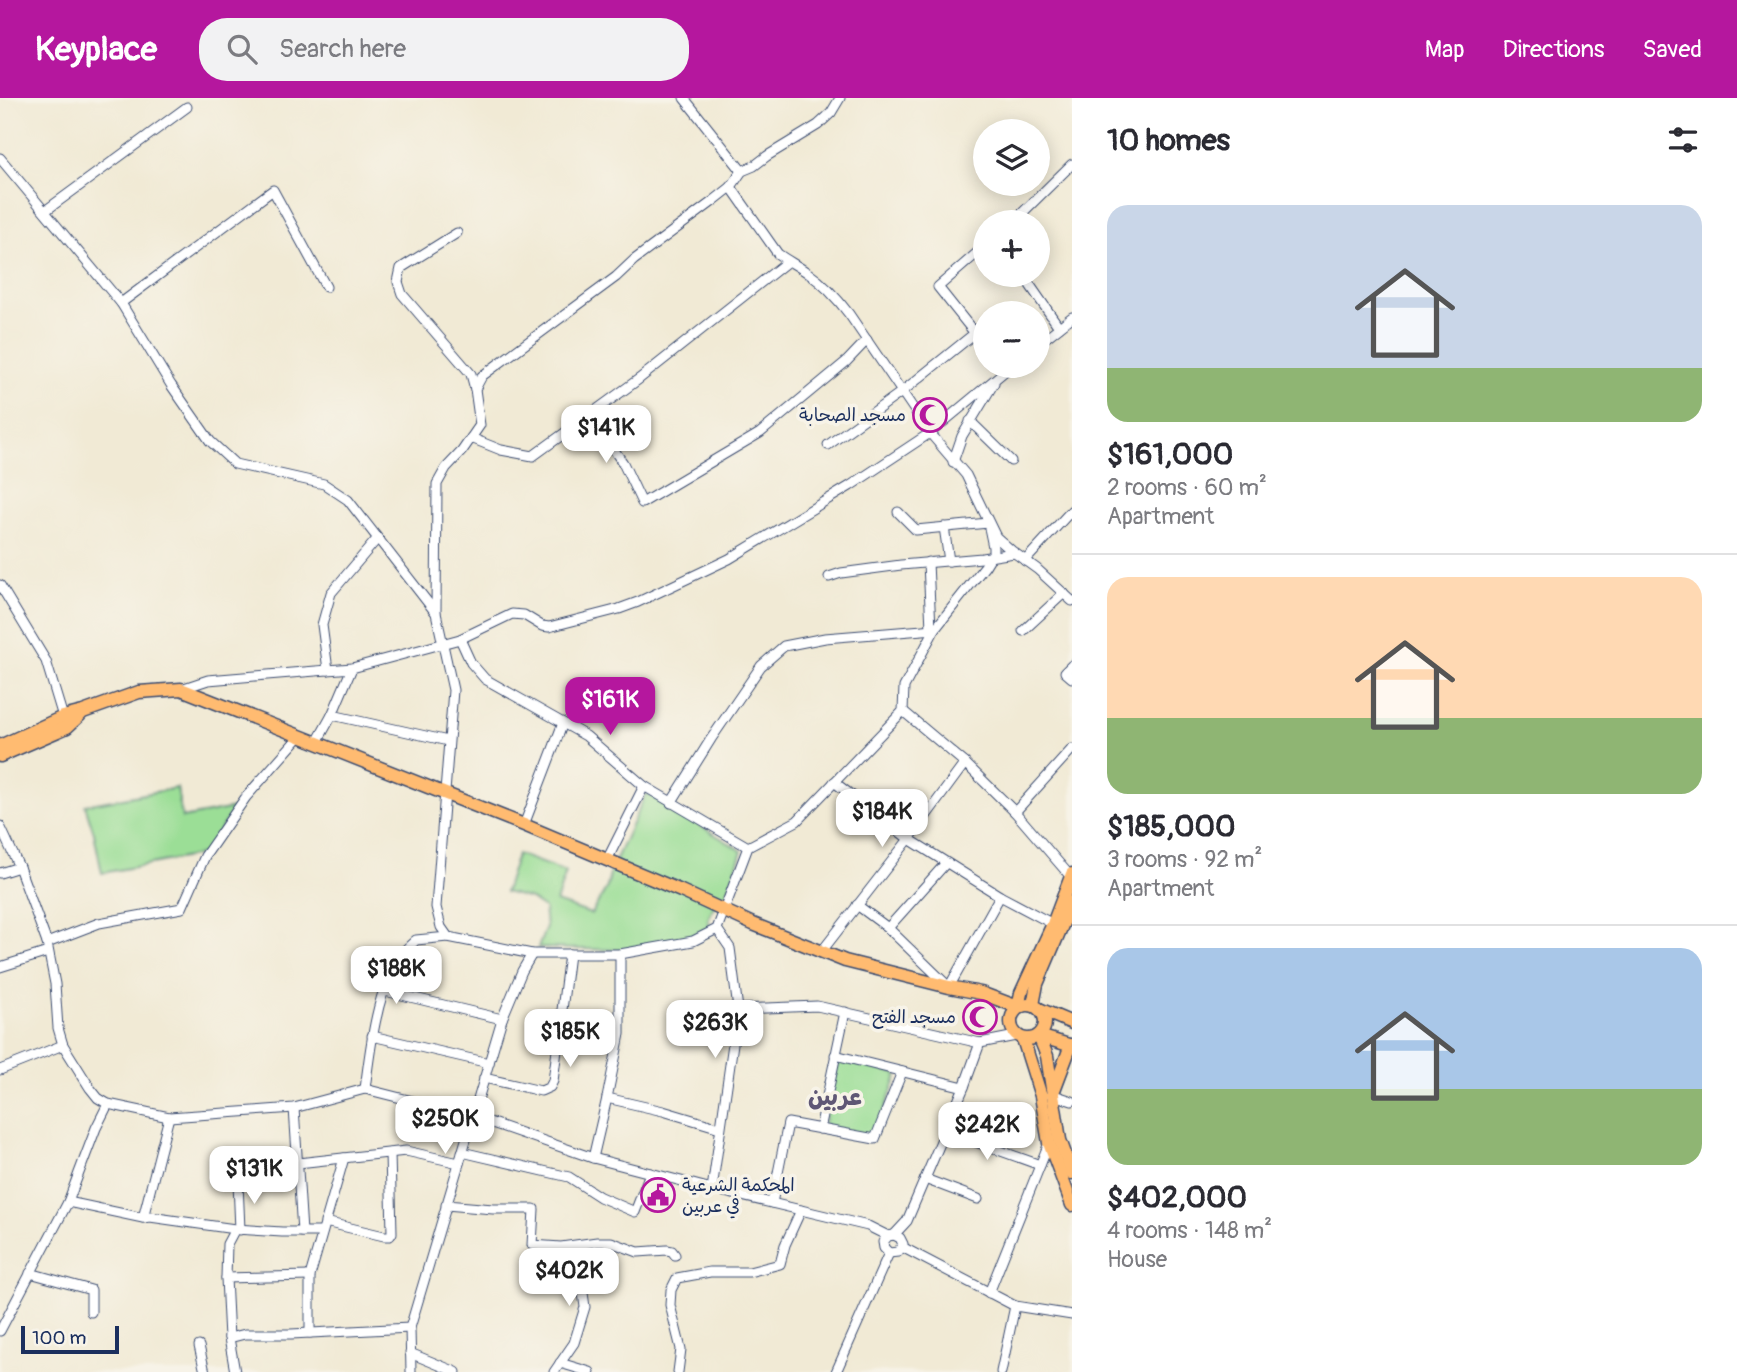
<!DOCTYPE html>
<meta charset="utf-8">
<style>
body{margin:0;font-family:Pangolin,"Playpen Sans Arabic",sans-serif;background:#f2f2f3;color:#2b2b33;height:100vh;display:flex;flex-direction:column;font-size:26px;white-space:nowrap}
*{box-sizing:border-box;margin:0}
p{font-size:23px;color:#7c7c81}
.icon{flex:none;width:38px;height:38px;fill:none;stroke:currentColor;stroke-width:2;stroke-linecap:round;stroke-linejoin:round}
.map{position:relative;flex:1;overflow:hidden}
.details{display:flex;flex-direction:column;background:#fff;width:665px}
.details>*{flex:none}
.controls{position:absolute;left:973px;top:21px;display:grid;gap:14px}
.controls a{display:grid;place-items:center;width:77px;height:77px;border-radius:50%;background:#fff;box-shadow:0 4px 18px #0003;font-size:35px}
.scale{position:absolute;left:21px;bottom:18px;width:98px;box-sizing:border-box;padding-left:7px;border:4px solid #1b2f5e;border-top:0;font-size:19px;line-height:24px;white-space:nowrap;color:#1b2f5e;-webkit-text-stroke:5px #f7f3e8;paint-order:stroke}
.price{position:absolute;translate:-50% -60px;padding:0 16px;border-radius:14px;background:#fff;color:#222;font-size:23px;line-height:46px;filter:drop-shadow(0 2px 4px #0008)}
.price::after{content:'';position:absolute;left:50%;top:42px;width:21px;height:16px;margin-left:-10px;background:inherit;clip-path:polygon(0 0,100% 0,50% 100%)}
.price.selected{background:#b5179e;color:#fff}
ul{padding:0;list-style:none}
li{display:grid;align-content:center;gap:14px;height:371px;padding:0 35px}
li+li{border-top:2px solid #e1e1e2}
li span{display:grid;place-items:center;height:217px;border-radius:21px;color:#555}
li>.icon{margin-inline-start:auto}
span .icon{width:126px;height:126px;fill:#fffc;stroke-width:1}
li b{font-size:30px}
h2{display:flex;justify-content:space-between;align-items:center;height:84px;padding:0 35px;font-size:30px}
header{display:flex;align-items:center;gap:42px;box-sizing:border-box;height:98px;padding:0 35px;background:#b5179e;color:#fff}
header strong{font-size:33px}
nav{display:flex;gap:38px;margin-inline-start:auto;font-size:24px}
.search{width:490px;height:63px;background:#f2f2f3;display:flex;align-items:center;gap:18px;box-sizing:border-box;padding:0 24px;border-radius:28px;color:#7c7c81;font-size:26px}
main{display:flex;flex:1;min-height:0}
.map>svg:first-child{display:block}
</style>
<header>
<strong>Keyplace</strong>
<div class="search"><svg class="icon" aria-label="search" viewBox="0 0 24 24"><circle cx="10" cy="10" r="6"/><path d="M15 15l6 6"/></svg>Search here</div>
<nav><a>Map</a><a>Directions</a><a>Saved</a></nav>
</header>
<main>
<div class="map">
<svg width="1072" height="1274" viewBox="0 0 1072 1274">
<rect width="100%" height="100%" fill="#f7f3e8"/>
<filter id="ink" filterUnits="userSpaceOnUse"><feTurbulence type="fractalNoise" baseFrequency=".0143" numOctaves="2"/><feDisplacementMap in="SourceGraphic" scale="14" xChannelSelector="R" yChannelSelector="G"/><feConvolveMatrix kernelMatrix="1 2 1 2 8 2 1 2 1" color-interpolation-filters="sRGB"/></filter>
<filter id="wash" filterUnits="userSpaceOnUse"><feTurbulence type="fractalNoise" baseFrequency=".00686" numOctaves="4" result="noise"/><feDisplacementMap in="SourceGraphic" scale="28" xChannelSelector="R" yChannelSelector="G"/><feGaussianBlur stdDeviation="1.57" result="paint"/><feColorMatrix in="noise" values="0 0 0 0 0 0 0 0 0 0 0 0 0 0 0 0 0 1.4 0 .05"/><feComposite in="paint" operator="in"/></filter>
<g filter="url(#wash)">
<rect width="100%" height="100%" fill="#f1ead5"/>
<g fill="#9bde96" stroke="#5b867a" stroke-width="2">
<path d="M177 690 182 720 234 710 204 756 102 775 94 735 85 707Z"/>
<path d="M646 695 742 753 726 799 715 806 708 821 710 828 691 839 620 852 538 850 546 829 544 810 531 801 505 794 517 756 566 774 556 804 591 816 607 789 611 772Z"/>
<path d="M838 961 898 976 874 1039 823 1029Z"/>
</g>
</g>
<g filter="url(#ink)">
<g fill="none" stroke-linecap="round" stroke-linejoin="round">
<g stroke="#3b4b70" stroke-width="11">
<g id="minor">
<path d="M684 0 742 73"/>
<path d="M0 60 121 205 171 287 210 343 235 366 324 386 348 402 436 515 453 592 436 809 441 829 448 839 532 856H620L693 843 717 831 748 749 797 723 903 613 904 589 935 531 985 468 993 455V449L988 425"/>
<path d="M731 89 778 156C788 163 798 168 808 175 824 186 837 200 849 216L930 335 966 377 996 439 1012 453 1037 471 1072 503"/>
<path d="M45 113 187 9"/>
<path d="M1013 124 1072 66"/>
<path d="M457 135 401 170 398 184 402 196 471 276 475 291"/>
<path d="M985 148 938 189 985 248"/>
<path d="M1023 177 1059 229"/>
<path d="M121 205 273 92 326 189"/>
<path d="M1038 246 1072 219"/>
<path d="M589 316 623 365 642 405 760 335 847 263 867 242"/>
<path d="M970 323 1011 363"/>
<path d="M471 340 501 352 533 358 639 281 788 163"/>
<path d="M828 347 903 293 975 235"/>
<path d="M953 364 962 338 994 285"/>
<path d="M898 414 916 432 988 425"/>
<path d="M944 429 949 463"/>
<path d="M1025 463 1072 412"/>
<path d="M928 464 931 531"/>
<path d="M829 479 841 475 901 467 982 460 1014 455"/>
<path d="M0 487 46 563 63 619"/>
<path d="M436 514 437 386 446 370 462 353 480 327 475 291 482 278 616 179 634 162 712 104 731 89 742 73 754 68 767 58 818 27 831 15 840 0"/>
<path d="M1023 533 1064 495"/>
<path d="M460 541 471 565 485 581 586 638 644 688 748 749"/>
<path d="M1072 567 1065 574 1072 580"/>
<path d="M328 572 322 527 331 495 377 441"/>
<path d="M181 591 208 582 352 570 460 541 512 516 524 517 542 528 549 529 619 511 638 504 729 461 850 388 930 335 1011 268"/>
<path d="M903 613 965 665 1015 714 1071 779"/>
<path d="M332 617 448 643"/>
<path d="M317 644 332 617 352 570"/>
<path d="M834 684 909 741 1000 798 1053 826"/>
<path d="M671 705 711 641 761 568 784 548 825 540 935 531"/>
<path d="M1015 714 1072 651"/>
<path d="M524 727 563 625"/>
<path d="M0 728 19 769 47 845 55 886 58 930 63 947 90 990 98 1000 108 1006 169 1019 294 1010 365 991 472 1018 593 1060 712 1091 868 1128 888 1138 894 1137 900 1140 903 1146 898 1154 889 1155 884 1150 883 1144 888 1138"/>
<path d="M607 762 644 688"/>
<path d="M0 775 19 769"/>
<path d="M857 807 888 830 949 889 1000 798"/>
<path d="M888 830 946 765"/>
<path d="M47 845 99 825 182 810 205 758 246 699 300 638"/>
<path d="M822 853 909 741 965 665"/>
<path d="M0 869 48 854"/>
<path d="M385 893 502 921"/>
<path d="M738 911 817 908 980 945"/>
<path d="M372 938 489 965"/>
<path d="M835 957 964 989"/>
<path d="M0 972 63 947"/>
<path d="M484 980 541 993 550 989 553 983 556 960 569 856"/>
<path d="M365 991C370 952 376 902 394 867 399 857 408 849 416 842L448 839"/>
<path d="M1051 996 1072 1003"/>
<path d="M607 1000 663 1013 720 1030"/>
<path d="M294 1010 302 1134"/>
<path d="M820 1031 845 914"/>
<path d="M945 1033 1040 1067"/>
<path d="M462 1054 569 1079 600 1099 635 1114 650 1075"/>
<path d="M593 1060 607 1000 620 936V856"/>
<path d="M298 1065 406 1053 459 1065"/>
<path d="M925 1081 978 1101"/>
<path d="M238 1084 240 1132"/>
<path d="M712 1091 738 911 730 850 717 831"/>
<path d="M68 1104 143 1120 150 1119 235 1131 282 1134H321"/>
<path d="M772 1105 788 1025 875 1041 902 974"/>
<path d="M446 1107 493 1111H534L532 1147 561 1149 597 1144H611L638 1154 667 1152 672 1153 675 1157"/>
<path d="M143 1120 169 1019"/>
<path d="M325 1124 384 1138H390L392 1135 390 1055"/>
<path d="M894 1137 907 1123 964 989 980 945 1016 938"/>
<path d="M902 1149 1015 1208 1072 1217"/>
<path d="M30 1175 91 1192V1214"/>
<path d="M226 1180 310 1178"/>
<path d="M989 1195 1049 1045"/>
<path d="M0 1233 68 1104 96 1030 108 1006"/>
<path d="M310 1235V1178L344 1060"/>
<path d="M229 1240 245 1236H291L410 1230"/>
<path d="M199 1248 205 1274"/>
<path d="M410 1255 456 1274"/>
<path d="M560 1265 590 1274"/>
<path d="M235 1274 229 1240 226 1180 227 1146 235 1131"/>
<path d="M411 1274 410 1230 502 921 522 873 532 856"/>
<path d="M554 1274 574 1245 585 1209 583 1195 576 1186 573 1148"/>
<path d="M678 1274 681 1251 670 1207 671 1192 677 1180 710 1174H749L780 1166 785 1147 801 1112"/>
<path d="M836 1274 889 1155"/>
<path d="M1001 1274 1015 1208"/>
</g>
</g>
<g stroke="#3b4b70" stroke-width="15">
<g id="major">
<path d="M0 648 63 619 83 614 139 594 181 591 524 727 681 793 753 826 845 863 949 889 981 895 1018 909 1021 895 1053 826 1072 776"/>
<path d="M0 658 67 629 80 617"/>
<circle cx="1028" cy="924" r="17"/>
<path d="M1033 907 1037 886 1072 804"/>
<path d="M1039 911 1072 925"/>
<path d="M1039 938 1047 958 1060 1042 1072 1075"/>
<path d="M1039 938 1072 948"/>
<path d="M1023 941 1041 998 1049 1045 1072 1107"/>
<path d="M1054 992 1071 947"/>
</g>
</g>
<use href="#minor" stroke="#fff" stroke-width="9"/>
<use href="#major" stroke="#ffbb71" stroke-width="12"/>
</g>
</g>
<defs>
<g id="mosque-ring" transform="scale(1.75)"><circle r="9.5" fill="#f7f3e8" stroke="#b5179e" stroke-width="1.5"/><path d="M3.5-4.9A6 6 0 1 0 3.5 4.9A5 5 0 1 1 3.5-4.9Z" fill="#b5179e"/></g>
<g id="civic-ring" transform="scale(1.75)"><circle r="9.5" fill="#f7f3e8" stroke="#b5179e" stroke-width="1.5"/><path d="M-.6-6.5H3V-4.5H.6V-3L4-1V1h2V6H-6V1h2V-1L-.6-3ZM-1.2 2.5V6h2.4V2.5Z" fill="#b5179e"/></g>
</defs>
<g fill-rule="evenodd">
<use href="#mosque-ring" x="930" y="317"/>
<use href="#mosque-ring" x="980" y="919"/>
<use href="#civic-ring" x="658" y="1097"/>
</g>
<g text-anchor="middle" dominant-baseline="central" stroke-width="7" stroke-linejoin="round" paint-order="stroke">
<g font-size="18" fill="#1b2f5e" stroke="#f7f3e8" text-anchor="end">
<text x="906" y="317">مسجد الصحابة</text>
<text x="956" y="919">مسجد الفتح</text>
<text x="682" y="1087" text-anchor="start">المحكمة الشرعية<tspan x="682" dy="21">في عربين</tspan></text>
</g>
<g font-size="24" font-weight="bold" fill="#5f5775" stroke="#f7f3e8">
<text x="835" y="999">عربين</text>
</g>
</g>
</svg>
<div class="controls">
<a><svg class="icon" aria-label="layers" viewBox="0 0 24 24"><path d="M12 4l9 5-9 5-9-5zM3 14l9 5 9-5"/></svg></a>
<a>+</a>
<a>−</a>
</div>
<div class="scale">100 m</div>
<b class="price" style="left:606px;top:367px">$141K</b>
<b class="price selected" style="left:610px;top:639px">$161K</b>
<b class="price" style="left:882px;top:751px">$184K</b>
<b class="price" style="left:396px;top:908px">$188K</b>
<b class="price" style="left:715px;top:962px">$263K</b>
<b class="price" style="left:570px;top:971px">$185K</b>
<b class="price" style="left:445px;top:1058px">$250K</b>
<b class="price" style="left:987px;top:1064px">$242K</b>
<b class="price" style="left:254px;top:1108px">$131K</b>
<b class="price" style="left:569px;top:1210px">$402K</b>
</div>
<section class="details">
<h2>10 homes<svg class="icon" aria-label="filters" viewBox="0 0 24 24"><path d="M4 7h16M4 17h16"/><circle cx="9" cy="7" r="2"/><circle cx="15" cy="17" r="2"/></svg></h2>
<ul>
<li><span style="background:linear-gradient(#c9d6e8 75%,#8fb573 0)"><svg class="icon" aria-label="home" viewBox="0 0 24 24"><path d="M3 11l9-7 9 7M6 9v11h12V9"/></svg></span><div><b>$161,000</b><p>2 rooms · 60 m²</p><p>Apartment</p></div></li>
<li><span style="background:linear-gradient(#ffd9b3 65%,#8fb573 0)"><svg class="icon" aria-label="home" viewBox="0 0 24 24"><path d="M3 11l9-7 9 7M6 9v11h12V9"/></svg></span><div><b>$185,000</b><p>3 rooms · 92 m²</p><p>Apartment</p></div></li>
<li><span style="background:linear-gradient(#a9c7e8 65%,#8fb573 0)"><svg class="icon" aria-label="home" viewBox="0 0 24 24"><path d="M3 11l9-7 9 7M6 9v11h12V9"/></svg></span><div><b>$402,000</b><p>4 rooms · 148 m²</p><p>House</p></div></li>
</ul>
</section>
</main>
